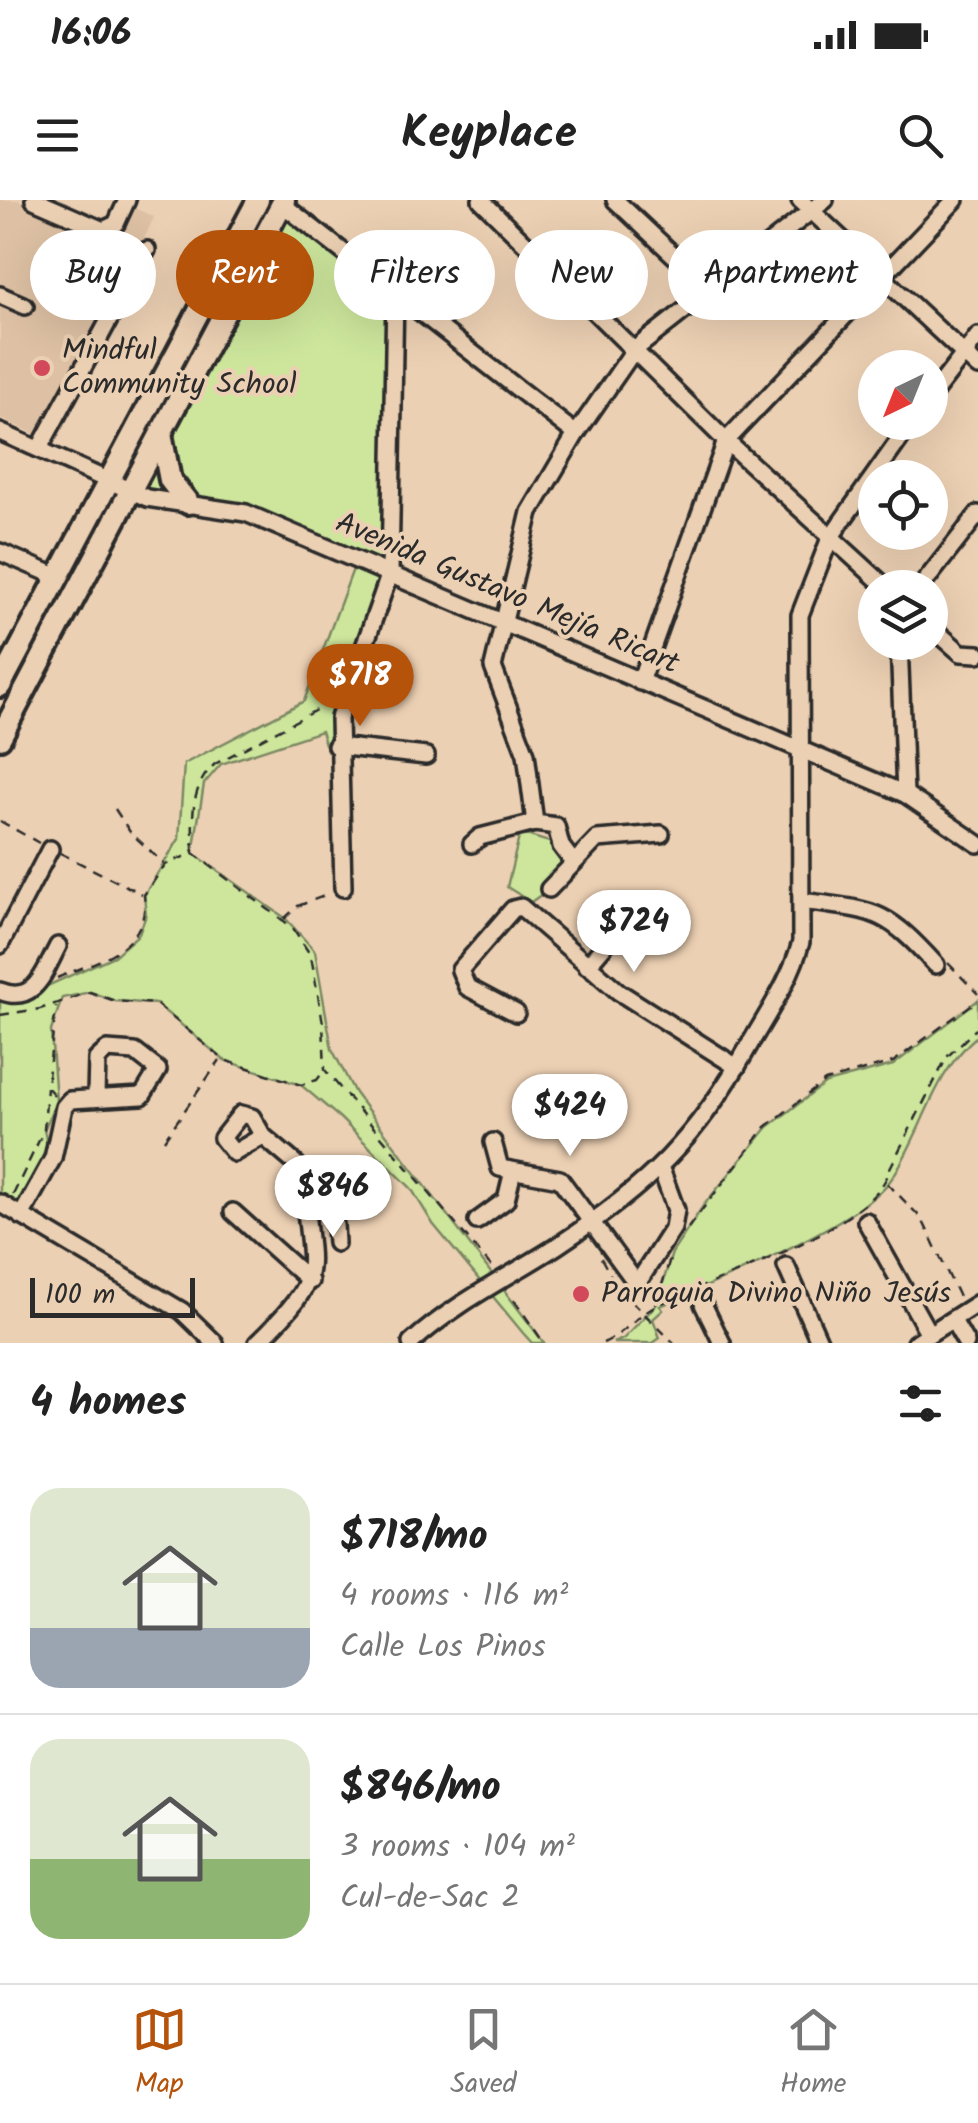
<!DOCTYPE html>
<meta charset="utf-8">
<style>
body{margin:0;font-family:Kalam,sans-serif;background:#f6f6f6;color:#222;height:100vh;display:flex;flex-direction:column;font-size:38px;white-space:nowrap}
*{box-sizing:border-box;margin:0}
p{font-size:32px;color:#767676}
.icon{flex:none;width:55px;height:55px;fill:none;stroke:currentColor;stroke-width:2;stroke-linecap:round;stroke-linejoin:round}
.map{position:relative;height:1143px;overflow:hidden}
.panel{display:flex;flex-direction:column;background:#fff;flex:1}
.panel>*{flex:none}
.guide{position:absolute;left:30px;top:30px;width:920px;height:90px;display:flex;gap:20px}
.needle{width:65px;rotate:223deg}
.fabs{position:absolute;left:858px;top:150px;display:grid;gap:20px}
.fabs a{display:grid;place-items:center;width:90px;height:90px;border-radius:50%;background:#fff;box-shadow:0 10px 40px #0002;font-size:50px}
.scale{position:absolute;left:30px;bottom:25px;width:165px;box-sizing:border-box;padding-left:10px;border:5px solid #2b2b2b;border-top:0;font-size:28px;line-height:35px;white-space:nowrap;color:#2b2b2b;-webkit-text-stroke:8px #ecd0b3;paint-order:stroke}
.price{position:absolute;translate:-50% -85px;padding:0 22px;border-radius:35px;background:#fff;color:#222;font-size:32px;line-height:65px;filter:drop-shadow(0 2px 5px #0008)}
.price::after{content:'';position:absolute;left:50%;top:60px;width:30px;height:22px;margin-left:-15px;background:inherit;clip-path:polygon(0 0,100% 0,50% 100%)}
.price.active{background:#b45309;color:#fff}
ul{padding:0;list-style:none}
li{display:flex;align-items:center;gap:30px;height:250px;padding:0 30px}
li+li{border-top:2px solid #e0e0e0}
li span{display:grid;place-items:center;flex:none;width:280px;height:200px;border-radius:30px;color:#555}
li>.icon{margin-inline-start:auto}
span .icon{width:120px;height:120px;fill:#fffc;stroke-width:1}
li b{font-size:42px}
h2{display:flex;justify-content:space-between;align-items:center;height:120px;padding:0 30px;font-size:42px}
.chip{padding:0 35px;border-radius:45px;background:#fff;box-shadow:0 10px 40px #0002;font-size:35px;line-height:90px}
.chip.active{background:#b45309;color:#fff}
.status{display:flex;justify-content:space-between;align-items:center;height:70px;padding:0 50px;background:#fff;direction:ltr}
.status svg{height:28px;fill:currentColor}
header{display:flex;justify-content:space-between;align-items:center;height:130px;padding:0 30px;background:#fff;font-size:45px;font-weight:700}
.dock{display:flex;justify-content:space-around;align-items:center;height:140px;border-top:2px solid #e0e0e0;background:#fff;font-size:28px;color:#767676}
.dock a{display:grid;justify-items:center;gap:5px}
.dock .active{color:#b45309}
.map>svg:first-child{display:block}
</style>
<div class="status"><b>16:06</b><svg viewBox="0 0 49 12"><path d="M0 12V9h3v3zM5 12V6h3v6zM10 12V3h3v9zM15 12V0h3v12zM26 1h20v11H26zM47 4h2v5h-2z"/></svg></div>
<header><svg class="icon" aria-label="menu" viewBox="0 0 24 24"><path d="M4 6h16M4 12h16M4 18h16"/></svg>Keyplace<svg class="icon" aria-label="search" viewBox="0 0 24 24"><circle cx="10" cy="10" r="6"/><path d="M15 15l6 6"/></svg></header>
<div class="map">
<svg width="978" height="1143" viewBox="0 0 978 1143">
<rect width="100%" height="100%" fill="#ecd0b3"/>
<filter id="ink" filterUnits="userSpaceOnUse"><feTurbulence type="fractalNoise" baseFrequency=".01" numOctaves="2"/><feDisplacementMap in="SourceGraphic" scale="20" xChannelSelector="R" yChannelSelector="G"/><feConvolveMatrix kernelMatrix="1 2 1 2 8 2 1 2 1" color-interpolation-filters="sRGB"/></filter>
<g filter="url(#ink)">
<path fill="#dec1a4" d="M0 0H18L112 44 130 6 154 17 50 241 0 218V104L28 117 35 102 0 85Z"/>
<g fill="#cde69c" stroke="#7c8864" stroke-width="2.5">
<path d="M286 16 395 93 387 372 337 542 325 544 321 531 221 564 204 584 193 653 285 718 315 751 332 849 355 893 544 1143H532L523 1133 433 1024 411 988 340 918 301 885 224 860 156 804 115 801 90 792 62 798 51 831 56 901 44 930C53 957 31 981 18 1003L0 995V792H34L114 756 139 734 146 715 144 695 179 639 184 564 304 501 356 361 246 313 133 293Z"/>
<path d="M520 633 549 642 566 661 546 691 531 702 507 687Z"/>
<path d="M978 800V835C932 874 924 930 892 978 864 1021 711 1085 660 1106L663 1110 653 1119 660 1138 653 1143H613L623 1139 656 1105 672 1053 703 1006 768 927 826 883 893 865Z"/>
</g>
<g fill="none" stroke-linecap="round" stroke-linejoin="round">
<g stroke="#2b2b2b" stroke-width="22">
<g id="minor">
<path d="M34 0 103 30 116 24 127 0"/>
<path d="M481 0 726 241 887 388"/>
<path d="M615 0 712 91"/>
<path d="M800 0 978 167"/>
<path d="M282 4 576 234"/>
<path d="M0 95 25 106"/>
<path d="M930 198 978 136"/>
<path d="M0 232 147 298 246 313 905 594 978 644"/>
<path d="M39 249 147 50"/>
<path d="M0 352 58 377"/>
<path d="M920 388 978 314"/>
<path d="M930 426 961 453 978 454"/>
<path d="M899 442 905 594"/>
<path d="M640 482 726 241 955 0"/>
<path d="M336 546 426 556"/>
<path d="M472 644 480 637 535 623"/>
<path d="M573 662 561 646 556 626 535 623 526 554 493 467 530 312 576 234 634 150 825 0"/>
<path d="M343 688 339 518 390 373 395 93"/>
<path d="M549 689 597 639 661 634"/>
<path d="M802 701C876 711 884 708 936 765"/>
<path d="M0 745 50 649"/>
<path d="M587 766 635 710"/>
<path d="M0 791C35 805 44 772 58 746"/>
<path d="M516 813 467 787 460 770 513 709 521 707 619 792 737 867"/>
<path d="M493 942 500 968 560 979 637 1084 673 1028 676 1010 661 969"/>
<path d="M0 1003 182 1111 215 1143"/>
<path d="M233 1012 310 1081"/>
<path d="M21 1016 53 958 64 907 70 900 142 896 158 870 135 852 107 850 97 859 96 895"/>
<path d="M477 1021 506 1000 513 971"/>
<path d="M866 1021 929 1134"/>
<path d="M335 1025 336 1043"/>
<path d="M786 1066 820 1143"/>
<path d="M703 1104 722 1143"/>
<path d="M954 1122 966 1143"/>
<path d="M257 1143C334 1069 306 1071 304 977L296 964 263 936 252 917 241 914 222 938 234 953 263 936"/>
<path d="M411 1143C455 1103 507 1078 557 1046 649 985 696 940 750 844 769 811 791 779 801 742L800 415 830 338 912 222"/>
<path d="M915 1143 978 1103"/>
</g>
</g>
<g stroke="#2b2b2b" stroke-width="28">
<g id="major">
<path d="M161 234 170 280 188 303"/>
<path d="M0 486 258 0"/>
<path d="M0 538 284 0"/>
</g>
</g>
<g stroke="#2b2b2b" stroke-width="2.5" stroke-dasharray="10 8" stroke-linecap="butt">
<path d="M115 609 130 632 164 664"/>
<path d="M0 621 39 643"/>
<path d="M193 652C193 620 189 587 215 564L331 502"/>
<path d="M60 653 142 694"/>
<path d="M284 719 298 706 329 694"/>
<path d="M948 763 978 794"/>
<path d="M57 778C98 760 150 749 144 695L165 665 193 653 293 728 311 756 323 823 325 870 491 1066"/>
<path d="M0 815 40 809 90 792 115 801 156 804 224 860 301 885 317 880 324 871"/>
<path d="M54 895 47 887 56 806"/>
<path d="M164 940 220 860"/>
<path d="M887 983 922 1019 959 1097"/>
<path d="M13 995 44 930 47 887"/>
<path d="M688 1028 766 927 825 881 893 862 978 800"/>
<path d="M601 1058 617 1087 674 1143"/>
<path d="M514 1100 544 1143"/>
<path d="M656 1104 671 1056"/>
<path d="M603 1143C625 1134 638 1113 659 1104 712 1081 878 1026 890 968L947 857 978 827"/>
</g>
<use href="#minor" stroke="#ecd0b3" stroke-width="15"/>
<use href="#major" stroke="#ecd0b3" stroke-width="20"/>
</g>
</g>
<g fill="#d1495b" stroke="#ecd0b3" stroke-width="4">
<circle cx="42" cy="168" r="10"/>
<circle cx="581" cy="1094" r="10"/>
</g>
<g text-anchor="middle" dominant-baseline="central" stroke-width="8" stroke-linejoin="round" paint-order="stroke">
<g font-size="30" fill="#2b2b2b" stroke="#ecd0b3" text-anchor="start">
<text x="62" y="151">Mindful<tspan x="62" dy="34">Community School</tspan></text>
<text x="601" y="1094">Parroquia Divino Niño Jesús</text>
</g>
<g font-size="30" fill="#2b2b2b" stroke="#ecd0b3">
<text transform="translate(507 394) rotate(23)">Avenida Gustavo Mejía Ricart</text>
</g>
</g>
</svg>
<div class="fabs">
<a><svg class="needle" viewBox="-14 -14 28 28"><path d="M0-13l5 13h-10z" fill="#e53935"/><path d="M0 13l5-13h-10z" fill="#767676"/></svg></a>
<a><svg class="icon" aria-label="locate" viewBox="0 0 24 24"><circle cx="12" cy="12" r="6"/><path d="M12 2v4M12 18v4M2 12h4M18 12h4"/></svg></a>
<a><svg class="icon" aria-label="layers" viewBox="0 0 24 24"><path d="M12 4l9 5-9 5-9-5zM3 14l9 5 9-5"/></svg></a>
</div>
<div class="scale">100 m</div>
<b class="price active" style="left:360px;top:529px">$718</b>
<b class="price" style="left:634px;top:775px">$724</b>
<b class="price" style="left:570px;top:959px">$424</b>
<b class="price" style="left:333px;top:1040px">$846</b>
<div class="guide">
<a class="chip">Buy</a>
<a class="chip active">Rent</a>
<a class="chip">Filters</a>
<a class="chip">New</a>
<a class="chip">Apartment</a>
</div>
</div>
<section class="panel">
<h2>4 homes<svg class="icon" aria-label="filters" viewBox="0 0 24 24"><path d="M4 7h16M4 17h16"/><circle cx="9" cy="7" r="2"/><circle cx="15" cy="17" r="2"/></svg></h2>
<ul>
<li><span style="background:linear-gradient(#dfe7d0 70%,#9aa5b1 0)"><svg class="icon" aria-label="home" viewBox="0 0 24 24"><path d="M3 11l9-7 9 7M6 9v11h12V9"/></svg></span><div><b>$718/mo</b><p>4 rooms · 116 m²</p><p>Calle Los Pinos</p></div></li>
<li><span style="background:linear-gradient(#dfe7d0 60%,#8fb573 0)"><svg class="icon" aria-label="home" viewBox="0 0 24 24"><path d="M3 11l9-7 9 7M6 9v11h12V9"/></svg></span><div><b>$846/mo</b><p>3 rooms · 104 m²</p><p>Cul-de-Sac 2</p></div></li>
</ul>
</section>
<nav class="dock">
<a class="active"><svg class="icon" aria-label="map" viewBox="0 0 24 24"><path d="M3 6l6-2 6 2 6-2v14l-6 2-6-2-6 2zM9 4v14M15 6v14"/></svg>Map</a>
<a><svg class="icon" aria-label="saved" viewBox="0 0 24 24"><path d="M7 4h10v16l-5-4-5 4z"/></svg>Saved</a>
<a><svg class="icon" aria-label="home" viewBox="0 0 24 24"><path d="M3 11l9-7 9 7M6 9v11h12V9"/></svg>Home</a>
</nav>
